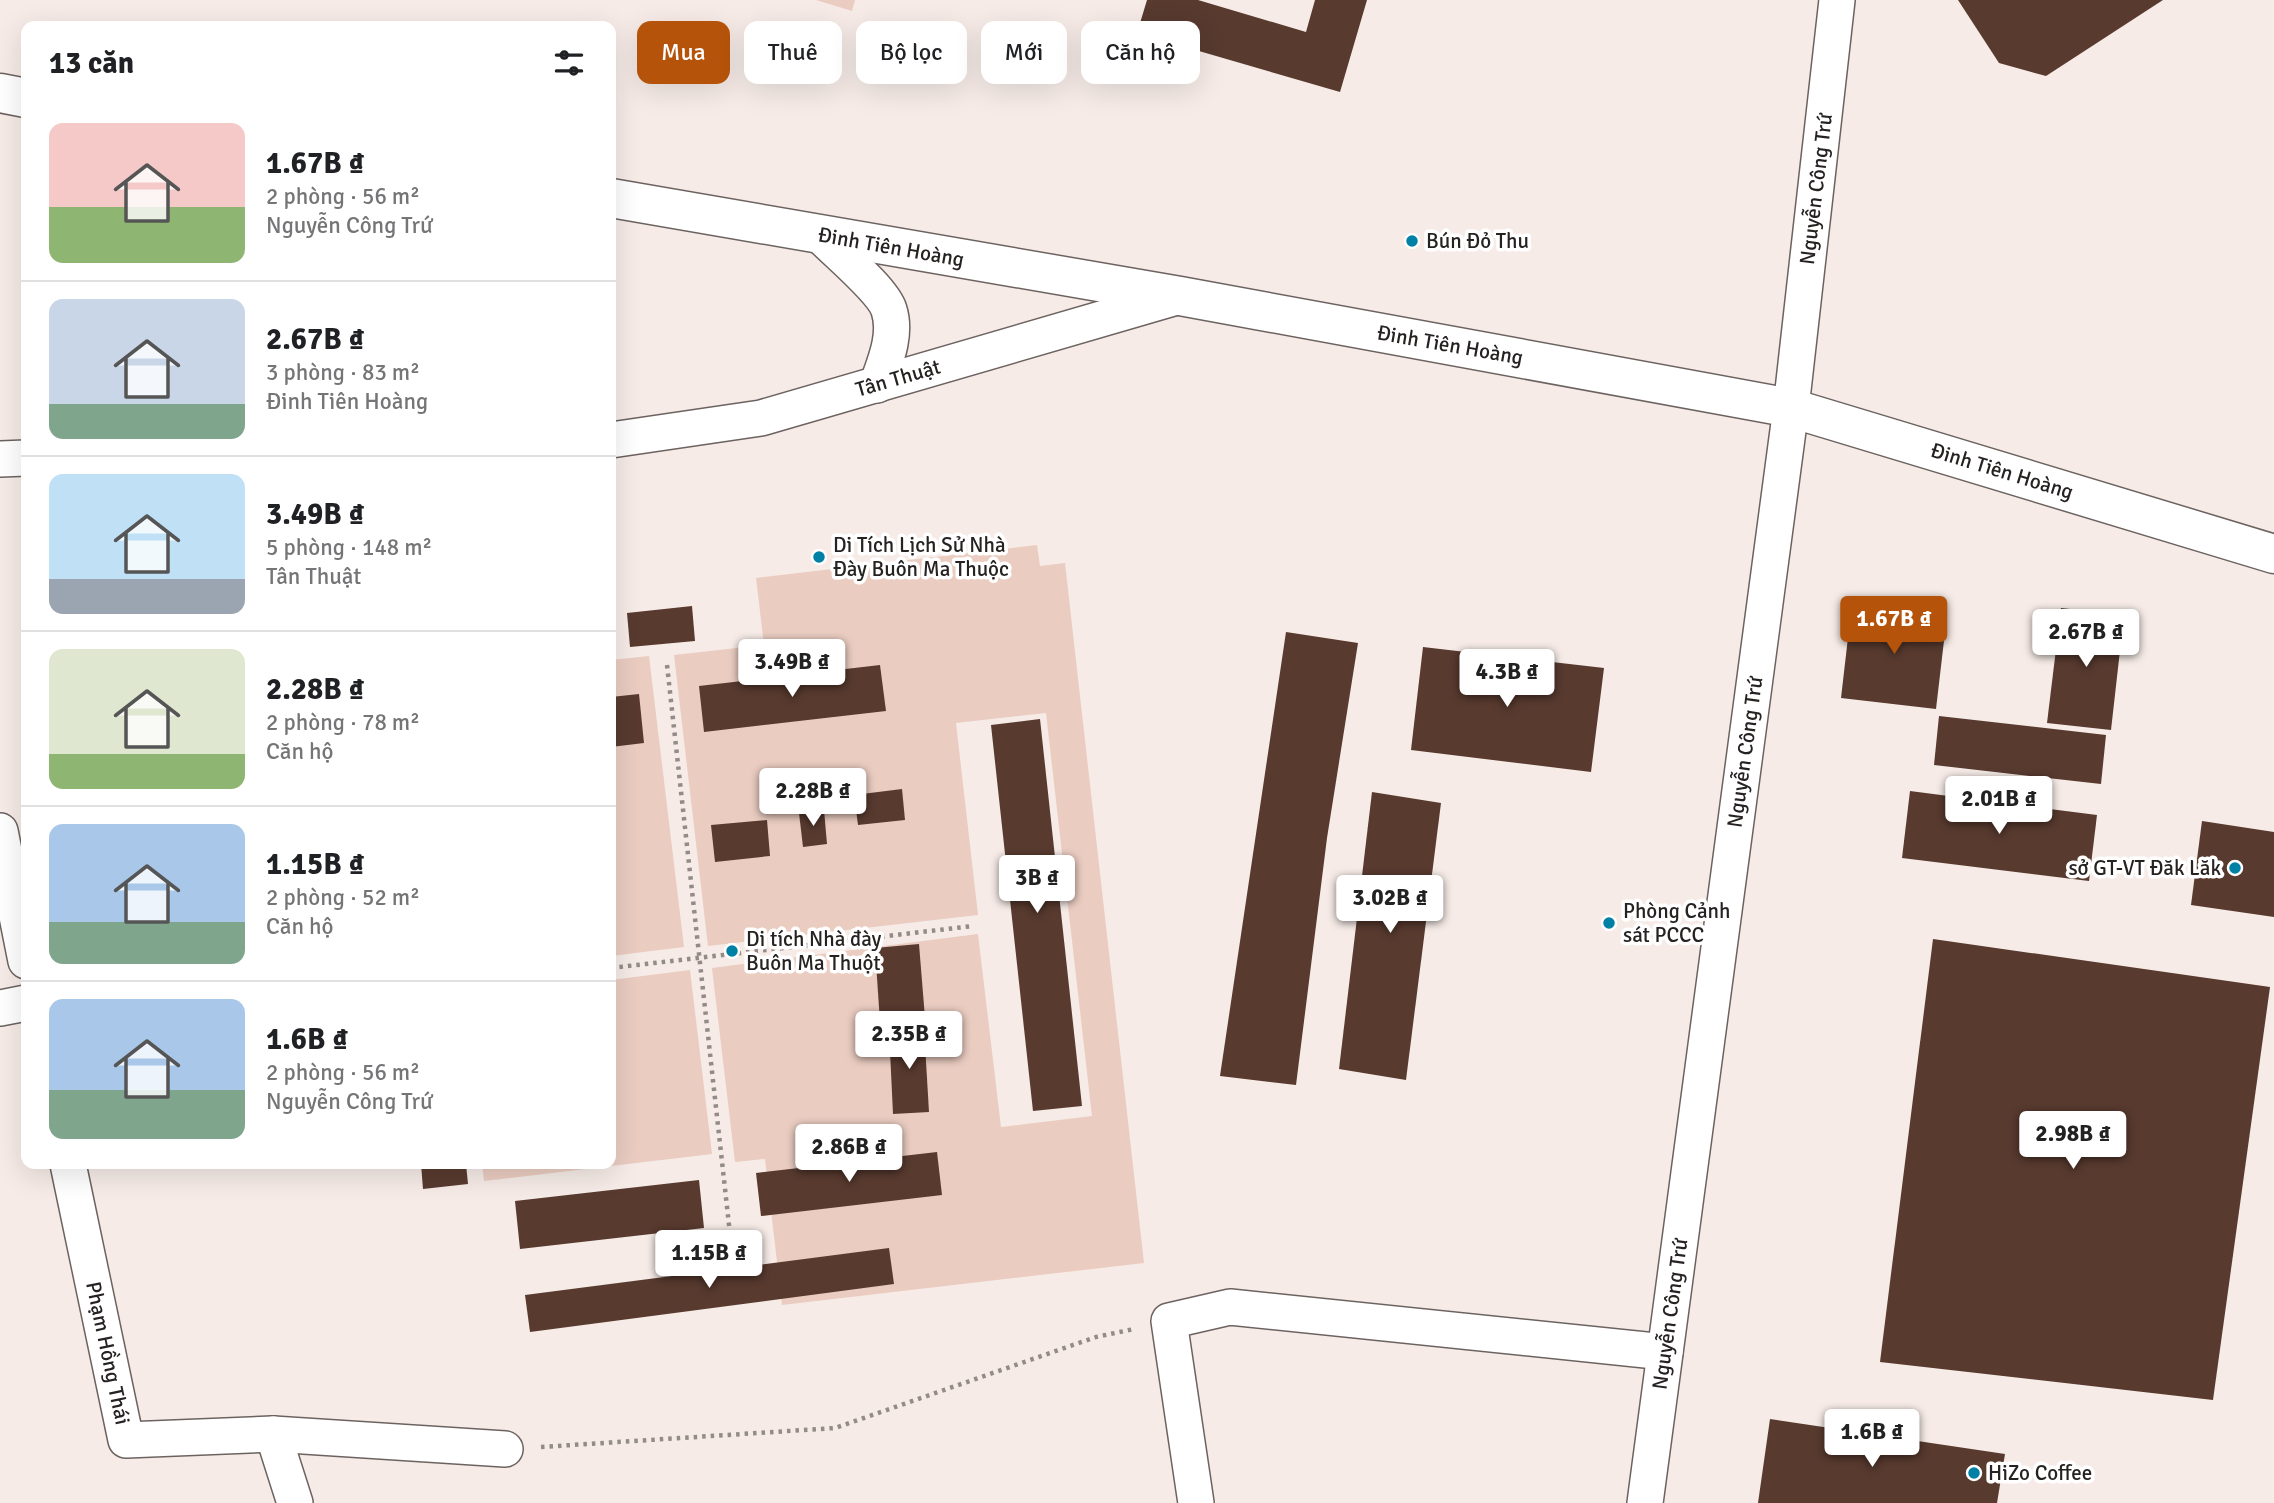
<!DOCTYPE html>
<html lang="vi">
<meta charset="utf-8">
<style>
body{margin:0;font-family:Signika,sans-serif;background:#f2f2f2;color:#202124;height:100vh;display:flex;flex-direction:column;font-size:26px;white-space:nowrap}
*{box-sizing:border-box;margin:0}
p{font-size:23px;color:#757577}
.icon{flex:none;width:38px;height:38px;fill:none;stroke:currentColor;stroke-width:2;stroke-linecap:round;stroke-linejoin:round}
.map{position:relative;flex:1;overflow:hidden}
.side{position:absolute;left:21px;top:21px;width:595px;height:1148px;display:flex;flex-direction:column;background:#fff;border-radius:14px;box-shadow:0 7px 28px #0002}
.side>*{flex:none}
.banner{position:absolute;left:637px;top:21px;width:665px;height:63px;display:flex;gap:14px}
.price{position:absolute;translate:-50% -60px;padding:0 16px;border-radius:7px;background:#fff;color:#222;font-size:23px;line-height:46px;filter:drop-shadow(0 2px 4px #0008)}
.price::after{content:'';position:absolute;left:50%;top:42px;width:21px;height:16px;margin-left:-10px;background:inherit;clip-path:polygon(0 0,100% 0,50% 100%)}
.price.selected{background:#b45309;color:#fff}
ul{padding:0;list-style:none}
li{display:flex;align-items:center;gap:21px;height:175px;padding:0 28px}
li+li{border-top:2px solid #e0e0e0}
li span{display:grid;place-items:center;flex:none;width:196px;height:140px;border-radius:14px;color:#555}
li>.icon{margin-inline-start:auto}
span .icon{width:84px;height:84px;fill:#fffc;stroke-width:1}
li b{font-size:30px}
h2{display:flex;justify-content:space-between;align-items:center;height:84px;padding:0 28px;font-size:30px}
.chip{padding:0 24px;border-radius:14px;background:#fff;box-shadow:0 7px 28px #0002;font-size:24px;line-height:63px}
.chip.selected{background:#b45309;color:#fff}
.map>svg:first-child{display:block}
</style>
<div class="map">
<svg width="2274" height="1503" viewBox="0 0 2274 1503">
<rect width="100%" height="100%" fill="#f6ebe7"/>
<g fill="#eaccc1">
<path d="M816 0H855L852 11Z"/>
<path d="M1037 545 1040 566 1065 563 1144 1263 782 1305 765 1159 735 1162 712 968 978 934 1001 1127 1092 1116 1046 713 956 723 978 915 708 946 674 655 764 645 756 578Z"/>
<path d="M649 656 684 947 611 956V660Z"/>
<path d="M690 970 712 1154 484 1181 482 1164H611V980Z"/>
</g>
<g fill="#583a2f">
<path d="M1147 0H1198L1306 32 1315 0H1367L1340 92 1137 33Z"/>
<path d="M1958 0H2163L2046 76 1999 63Z"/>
<path d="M1852 603 1947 615 1936 709 1841 698Z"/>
<path d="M692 606 695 641 630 647 627 613Z"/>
<path d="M2061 608 2124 615 2111 730 2047 723Z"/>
<path d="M1286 632 1358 643 1327 838 1296 1085 1220 1076Z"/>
<path d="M1423 647 1604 668 1591 772 1411 750Z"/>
<path d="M880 665 886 711 704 732 699 686Z"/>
<path d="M639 694 644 743 611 747V697Z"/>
<path d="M1939 716 2106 735 2101 784 1934 765Z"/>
<path d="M1040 719 1082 1106 1033 1111 991 725Z"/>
<path d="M902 789 905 820 858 825 854 795Z"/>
<path d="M1910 791 2097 815 2089 881 1902 858Z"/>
<path d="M1372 792 1441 803 1406 1080 1339 1069Z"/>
<path d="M824 810 827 844 803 847 799 813Z"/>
<path d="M767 820 770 856 715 862 711 825Z"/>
<path d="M2202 821 2274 832V917L2191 905Z"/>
<path d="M1933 939 2270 987 2213 1400 1880 1362Z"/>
<path d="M919 944 925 1018 880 1022 875 948Z"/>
<path d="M924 1028 929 1112 893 1114 889 1030Z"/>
<path d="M937 1152 942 1195 761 1216 756 1173Z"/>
<path d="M421 1164H466L468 1184 423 1189Z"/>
<path d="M699 1180 704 1228 520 1249 515 1201Z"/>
<path d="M889 1248 894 1284 530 1332 525 1295Z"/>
<path d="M1770 1419 2005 1454 1997 1503H1758Z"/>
</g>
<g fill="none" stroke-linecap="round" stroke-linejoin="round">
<g stroke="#6c6360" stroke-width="38">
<g id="minor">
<path d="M819 234C835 251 883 290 889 310 897 335 885 362 877 385"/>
<path d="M611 440 761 418 1180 296"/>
<path d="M0 459 26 458"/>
<path d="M0 831 26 961"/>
<path d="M0 1008 26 1003"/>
<path d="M68 1164 126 1440 273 1434 505 1449"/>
<path d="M273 1434 295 1503"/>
<path d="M1196 1503 1169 1321 1230 1307 1665 1352"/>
<path d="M1645 1503 1791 408 1837 0"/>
</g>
</g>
<g stroke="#6c6360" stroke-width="41">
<g id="tertiary">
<path d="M0 93 26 98"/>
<path d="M611 198 1180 296 1791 408 2274 554"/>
</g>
</g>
<g stroke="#928b88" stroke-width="4.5" stroke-dasharray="3.5 5" stroke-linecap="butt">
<path d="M667 665 732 1252"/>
<path d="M611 968 973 926"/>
<path d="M541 1447 835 1428 1096 1337 1134 1329"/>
</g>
<use href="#minor" stroke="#fff" stroke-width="35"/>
<use href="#tertiary" stroke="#fff" stroke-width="38"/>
</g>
<g fill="#0080a4" stroke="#fff" stroke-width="2.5">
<circle cx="1412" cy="241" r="7"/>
<circle cx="819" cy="557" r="7"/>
<circle cx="2235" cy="868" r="7"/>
<circle cx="1609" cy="923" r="7"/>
<circle cx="732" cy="951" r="7"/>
<circle cx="1974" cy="1473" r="7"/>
</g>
<g text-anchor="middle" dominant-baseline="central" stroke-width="7" stroke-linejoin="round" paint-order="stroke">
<g font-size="21" fill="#262221" stroke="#fff">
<text transform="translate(1816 189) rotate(-83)">Nguyễn Công Trứ</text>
<text transform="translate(891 247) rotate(10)">Đinh Tiên Hoàng</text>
<text transform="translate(1450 345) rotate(10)">Đinh Tiên Hoàng</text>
<text transform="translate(898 378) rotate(-16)">Tân Thuật</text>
<text transform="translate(2002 471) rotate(17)">Đinh Tiên Hoàng</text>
<text transform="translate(1745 752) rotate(-82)">Nguyễn Công Trứ</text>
<text transform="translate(1670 1314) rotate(-82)">Nguyễn Công Trứ</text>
<text transform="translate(108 1353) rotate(78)">Phạm Hồng Thái</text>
</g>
<g font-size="21" fill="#262221" stroke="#fff" text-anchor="start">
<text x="1426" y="241">Bún Đỏ Thu</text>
<text x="833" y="545">Di Tích Lịch Sử Nhà<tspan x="833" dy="24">Đày Buôn Ma Thuộc</tspan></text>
<text x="2221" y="868" text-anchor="end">sở GT-VT Đăk Lăk</text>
<text x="1623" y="911">Phòng Cảnh<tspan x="1623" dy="24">sát PCCC</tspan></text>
<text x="746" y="939">Di tích Nhà đày<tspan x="746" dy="24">Buôn Ma Thuột</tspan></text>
<text x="1988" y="1473">HiZo Coffee</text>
</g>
</g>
</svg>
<b class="price selected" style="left:1894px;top:656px">1.67B ₫</b>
<b class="price" style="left:2086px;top:669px">2.67B ₫</b>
<b class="price" style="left:792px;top:699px">3.49B ₫</b>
<b class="price" style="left:1507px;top:709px">4.3B ₫</b>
<b class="price" style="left:813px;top:828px">2.28B ₫</b>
<b class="price" style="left:1999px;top:836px">2.01B ₫</b>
<b class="price" style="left:1037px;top:915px">3B ₫</b>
<b class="price" style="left:1390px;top:935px">3.02B ₫</b>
<b class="price" style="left:909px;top:1071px">2.35B ₫</b>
<b class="price" style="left:2073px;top:1171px">2.98B ₫</b>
<b class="price" style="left:849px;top:1184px">2.86B ₫</b>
<b class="price" style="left:709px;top:1290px">1.15B ₫</b>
<b class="price" style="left:1872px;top:1469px">1.6B ₫</b>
<div class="banner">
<a class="chip selected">Mua</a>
<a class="chip">Thuê</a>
<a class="chip">Bộ lọc</a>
<a class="chip">Mới</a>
<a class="chip">Căn hộ</a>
</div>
<section class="side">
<h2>13 căn<svg class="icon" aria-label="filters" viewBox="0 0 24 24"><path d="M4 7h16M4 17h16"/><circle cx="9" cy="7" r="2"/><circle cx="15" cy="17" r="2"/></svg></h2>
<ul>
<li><span style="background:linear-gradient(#f6c9c9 60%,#8fb573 0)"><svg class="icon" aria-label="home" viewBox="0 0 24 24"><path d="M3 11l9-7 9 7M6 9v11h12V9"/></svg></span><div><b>1.67B ₫</b><p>2 phòng · 56 m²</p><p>Nguyễn Công Trứ</p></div></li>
<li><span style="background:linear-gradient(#c9d6e8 75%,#7fa58c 0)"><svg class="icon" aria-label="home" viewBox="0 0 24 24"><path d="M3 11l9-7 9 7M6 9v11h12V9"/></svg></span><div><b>2.67B ₫</b><p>3 phòng · 83 m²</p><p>Đinh Tiên Hoàng</p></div></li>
<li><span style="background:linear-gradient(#bfe0f5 75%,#9aa5b1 0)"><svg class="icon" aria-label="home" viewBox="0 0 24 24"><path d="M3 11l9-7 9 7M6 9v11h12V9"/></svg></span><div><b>3.49B ₫</b><p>5 phòng · 148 m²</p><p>Tân Thuật</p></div></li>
<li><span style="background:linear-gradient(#dfe7d0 75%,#8fb573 0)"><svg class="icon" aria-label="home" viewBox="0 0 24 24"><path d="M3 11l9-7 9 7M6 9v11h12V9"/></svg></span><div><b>2.28B ₫</b><p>2 phòng · 78 m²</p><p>Căn hộ</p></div></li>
<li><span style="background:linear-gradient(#a9c7e8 70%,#7fa58c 0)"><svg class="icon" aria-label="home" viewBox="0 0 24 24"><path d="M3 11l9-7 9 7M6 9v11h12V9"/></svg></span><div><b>1.15B ₫</b><p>2 phòng · 52 m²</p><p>Căn hộ</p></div></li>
<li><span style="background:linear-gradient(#a9c7e8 65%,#7fa58c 0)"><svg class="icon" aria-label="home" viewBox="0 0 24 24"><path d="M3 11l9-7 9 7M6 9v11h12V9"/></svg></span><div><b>1.6B ₫</b><p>2 phòng · 56 m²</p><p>Nguyễn Công Trứ</p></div></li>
</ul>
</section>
</div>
